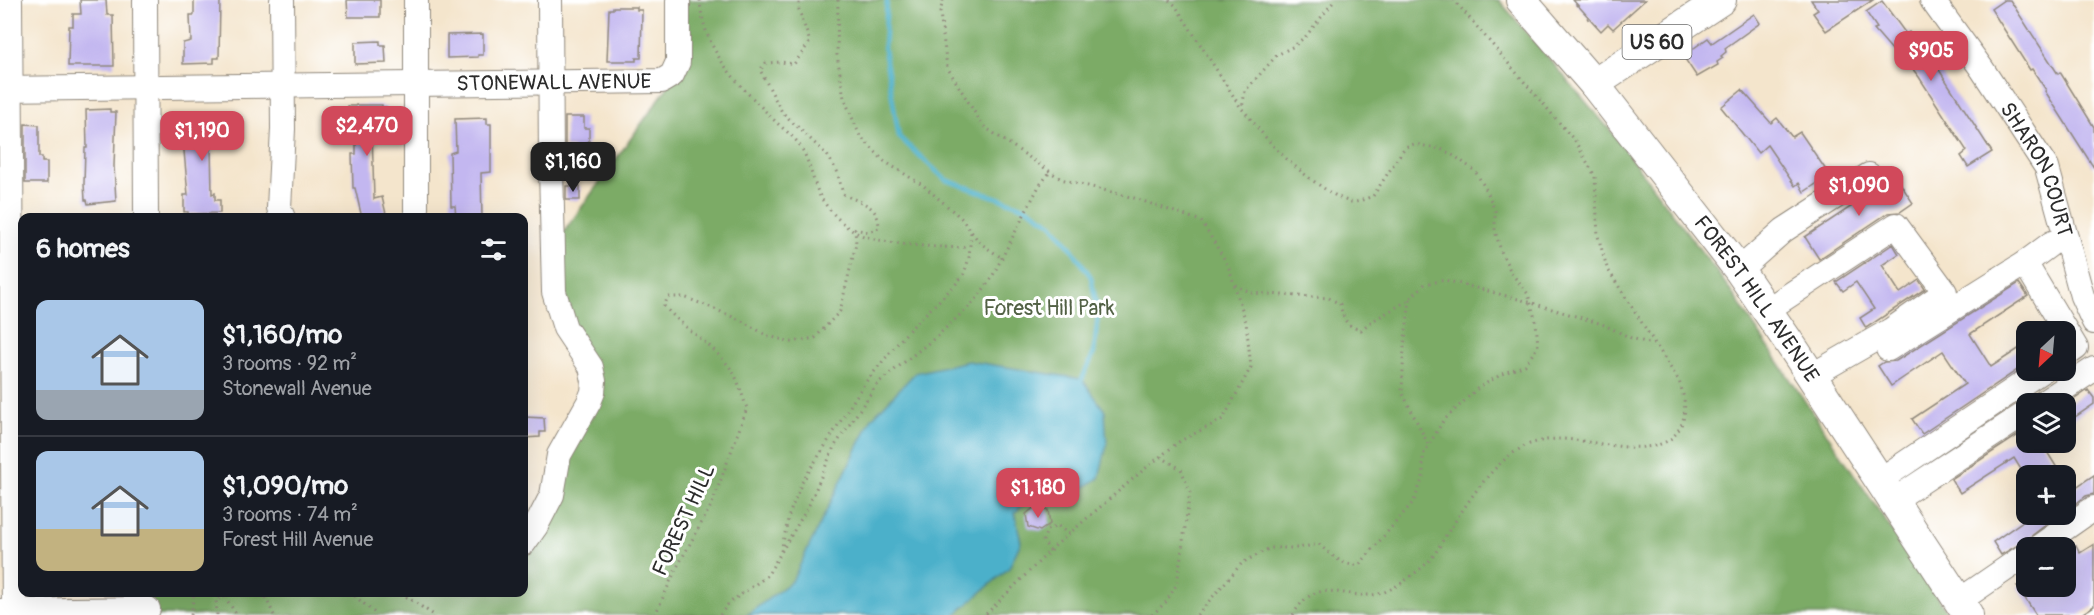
<!DOCTYPE html>
<meta charset="utf-8">
<style>
body{margin:0;font-family:Pangolin,sans-serif;background:#20242c;color:#f1f3f6;height:100vh;display:flex;flex-direction:column;font-size:22px;white-space:nowrap}
*{box-sizing:border-box;margin:0}
p{font-size:20px;color:#9ea1a6}
.icon{flex:none;width:33px;height:33px;fill:none;stroke:currentColor;stroke-width:2;stroke-linecap:round;stroke-linejoin:round}
.map{position:relative;flex:1;overflow:hidden}
.side{position:absolute;left:18px;top:213px;width:510px;height:384px;display:flex;flex-direction:column;background:#171b24;border-radius:12px;box-shadow:0 6px 24px #0002}
.side>*{flex:none}
.needle{width:39px;rotate:206deg}
.controls{position:absolute;left:2016px;top:321px;display:grid;gap:12px}
.controls a{display:grid;place-items:center;width:60px;height:60px;border-radius:12px;background:#171b24;box-shadow:0 6px 24px #0002;font-size:30px}
.price{position:absolute;translate:-50% -51px;padding:0 14px;border-radius:12px;background:#d1495b;color:#fff;font-size:20px;line-height:39px;filter:drop-shadow(0 2px 3px #0008)}
.price::after{content:'';position:absolute;left:50%;top:36px;width:18px;height:14px;margin-left:-9px;background:inherit;clip-path:polygon(0 0,100% 0,50% 100%)}
.price.on{background:#222;color:#fff}
ul{padding:0;list-style:none}
li{display:flex;align-items:center;gap:18px;height:150px;padding:0 18px}
li+li{border-top:2px solid #363941}
li span{display:grid;place-items:center;flex:none;width:168px;height:120px;border-radius:12px;color:#555}
li>.icon{margin-inline-start:auto}
span .icon{width:72px;height:72px;fill:#fffc;stroke-width:1}
li b{font-size:26px}
h2{display:flex;justify-content:space-between;align-items:center;height:72px;padding:0 18px;font-size:26px}
.map>svg:first-child{display:block}
</style>
<div class="map">
<svg width="2094" height="615" viewBox="0 0 2094 615">
<rect width="100%" height="100%" fill="#fff"/>
<filter id="ink" filterUnits="userSpaceOnUse"><feTurbulence type="fractalNoise" baseFrequency=".0167" numOctaves="2"/><feDisplacementMap in="SourceGraphic" scale="12" xChannelSelector="R" yChannelSelector="G"/><feConvolveMatrix kernelMatrix="1 2 1 2 8 2 1 2 1" color-interpolation-filters="sRGB"/></filter>
<filter id="wash" filterUnits="userSpaceOnUse"><feTurbulence type="fractalNoise" baseFrequency=".008" numOctaves="4" result="noise"/><feDisplacementMap in="SourceGraphic" scale="24" xChannelSelector="R" yChannelSelector="G"/><feGaussianBlur stdDeviation="1.35" result="paint"/><feColorMatrix in="noise" values="0 0 0 0 0 0 0 0 0 0 0 0 0 0 0 0 0 1.4 0 .05"/><feComposite in="paint" operator="in"/></filter>
<g filter="url(#wash)">
<rect width="100%" height="100%" fill="#f4e5cc"/>
<path fill="#7bab66" stroke="#536b48" stroke-width="1.5" d="M677 0H1499L1610 130 1728 287 1949 615H148V593L524 592V543L593 389 551 250 677 74Z"/>
<path fill="#4bb0ca" stroke="#3b6e7a" stroke-width="1.5" d="M968 361 1082 379 1105 411 1107 445 1099 478 1080 490 1027 500 1015 513 1021 542 1009 568 955 615H747L792 581 872 418 915 373Z"/>
<g fill="none" stroke-linecap="round" stroke-linejoin="round">
<path stroke="#4bb0ca" stroke-width="4.5" d="M887 0 884 49 899 137 946 180 1027 208 1052 224 1072 249 1091 277 1098 314 1094 353 1082 379"/>
</g>
<g id="blocks">
<g fill="#c3b7f0">
<path d="M80 0H106L107 15H113L114 66H68L69 26H73V14H81Z"/>
<path d="M194 0H220L219 58H214V63L183 64V43L191 41 190 15H194Z"/>
<path d="M347 0H380V17H348Z"/>
<path d="M1573 0H1645L1613 29 1608 24 1601 31Z"/>
<path d="M1811 0H1873L1826 31 1813 13 1818 10Z"/>
<path d="M2004 0H2010L2058 74 2060 72 2094 127V168L2045 91 2046 90 2032 69 2030 70 1991 9Z"/>
<path d="M1882 1 1906 34 1909 32 1916 42 1919 40 1925 48 1992 152 1968 167 1961 156 1967 151 1919 77 1896 48 1893 51 1874 29 1877 28 1866 12Z"/>
<path d="M613 7H637V10H642L641 58H636V61H607L609 9H613Z"/>
<path d="M1754 14 1760 23 1725 48 1726 52 1721 56 1723 58 1717 62 1718 65 1697 77 1683 56 1708 38 1712 43Z"/>
<path d="M483 34V55H478V57L447 58V35Z"/>
<path d="M380 41V45H385L386 63 355 64V42Z"/>
<path d="M1742 90 1771 123 1777 118 1792 137 1800 132 1828 173 1827 174 1828 176 1804 192 1799 183 1795 186 1767 145 1758 153 1721 107Z"/>
<path d="M356 105H382V107H386L387 129 372 130 374 199 382 197 387 218H362L355 188H353L352 154H356V125H348V106H356Z"/>
<path d="M110 109V112H116L114 166 116 201 88 204 87 200H85L84 184 85 148H87L86 110Z"/>
<path d="M211 117 232 119 233 131H228V135H216V145L211 146 212 194 215 193V200H220V213L188 214V212H184V195H188L182 129H186L185 118Z"/>
<path d="M565 117H584V128H589V142H587L586 151H573V148H565Z"/>
<path d="M487 118V124H491V172L481 173 482 218H456L455 206H451L450 153 456 151 455 119Z"/>
<path d="M25 124 39 125V157H42V162H47V183H25Z"/>
<path d="M1896 177 1913 203 1900 212 1888 213 1819 259 1805 237Z"/>
<rect x="566" y="186" width="14" height="14"/>
<path d="M1893 244 1899 254 1882 265 1900 293 1919 280 1925 289 1866 328 1860 318 1874 309 1856 282 1843 291 1836 282Z"/>
<path d="M2019 283 2028 296 1970 334 1991 367 2026 344V364L1922 434 1912 419 1965 384 1943 351 1891 386 1878 366 1884 362 1896 361Z"/>
<path d="M2088 390 2094 398V404L2066 423V405Z"/>
<path d="M524 417 544 418 545 432H540V437L524 438Z"/>
<path d="M2026 430V442H2041L2062 476H2025L2014 458 1960 493 1951 479Z"/>
<path d="M2094 475V494L2086 496 2066 511V494Z"/>
<path d="M1036 506 1048 510 1050 524 1040 531 1028 527 1026 514Z"/>
<path d="M2033 514H2060L2025 541 2001 555 1993 542Z"/>
<path d="M2094 544V606L2080 615H2036L2017 586H2066V552L2076 545 2080 553Z"/>
</g>
</g>
</g>
<g filter="url(#ink)">
<use href="#blocks" fill-opacity="0" stroke="#90887c" stroke-width="1.5"/>
<g fill="none" stroke-linecap="round" stroke-linejoin="round">
<g stroke="#90887c" stroke-width="26">
<g id="minor">
<path d="M10 0 14 615"/>
<path d="M145 0 146 218"/>
<path d="M282 0 283 129 279 208 283 218"/>
<path d="M416 0V218"/>
<path id="s1" d="M1932 0 1982 69 2047 168 2082 296 2094 322"/>
<path id="s2" d="M0 89 662 81 672 75 678 62V0"/>
<path d="M2025 263 2076 348 2066 355"/>
<path d="M1739 270 1784 230 1869 175"/>
<path d="M1767 310 1896 225 1945 292 1891 330 1811 376"/>
<path d="M1888 349 2025 263 2052 243 2066 238"/>
<path d="M2041 404 2094 369"/>
<path d="M1880 480 2043 370"/>
<path d="M1894 500 2026 413"/>
<path d="M524 543 536 526 552 495 559 455 589 402 593 392 594 381 591 367 565 328 554 292 551 168 550 0"/>
<path d="M2037 548 2094 508"/>
<path d="M1959 601 2026 555"/>
<path d="M0 611 148 609"/>
</g>
</g>
<g stroke="#90887c" stroke-width="32">
<g id="major">
<path id="s3" d="M1521 0 1594 84 1739 270 1795 351 1968 615"/>
<path d="M1594 84 1721 0"/>
</g>
</g>
<g stroke="#90887c" stroke-width="3" stroke-dasharray="1.5 4.5" stroke-linecap="butt">
<path d="M700 0C703 53 740 85 775 121 782 128 792 135 798 143 810 159 812 181 821 198 829 210 844 227 857 233 876 244 946 249 969 247"/>
<path d="M838 0 837 55 844 98 860 136 884 161 924 186 961 218 980 243 1002 258"/>
<path d="M943 0 940 13 947 67 983 126 1061 179 1134 198 1201 221 1228 265 1246 322 1251 367 1223 419 1180 441 1142 471 1056 545 985 615"/>
<path d="M1169 0 1175 5 1241 108"/>
<path d="M1576 6 1577 5"/>
<path d="M1587 19 1589 18"/>
<path d="M1235 285 1252 293 1329 298 1340 304C1343 319 1346 326 1361 330L1369 323 1407 301 1425 284 1445 280 1522 300 1602 324 1631 338 1656 345"/>
<path d="M1410 299 1404 347 1402 392 1429 446"/>
<path d="M781 551 789 515 801 484 864 384 908 331 955 285 964 274 969 258 971 232"/>
<path d="M1050 551 1043 541 1047 530 1058 526 1069 534"/>
<path d="M263 592 274 615"/>
<path d="M350 592 377 615"/>
<path d="M395 592 408 598 434 615"/>
<path d="M191 615 194 592"/>
<path d="M217 615 216 600 225 597 237 615"/>
<path d="M655 615 676 569 712 504 747 408C742 396 739 382 733 372 715 345 685 330 664 306L668 297H684L710 307 742 321 768 336 792 342 815 338 840 311 856 244 855 229 868 232 879 228C879 204 860 203 843 194L837 171 827 155 782 112 760 70 766 63 782 62 794 64 810 42 799 10V0"/>
<path d="M720 615 729 603 767 576 808 507 834 447 878 383 936 337 974 302 991 279 1039 186 1050 172"/>
<path d="M1152 615 1166 602 1177 584 1190 492 1181 469 1161 457"/>
<path d="M1197 615 1242 563 1270 548H1298L1319 544C1330 555 1343 566 1359 565L1414 501 1423 477V455L1443 421 1478 388 1502 374 1525 365 1538 346 1536 322 1528 294 1512 274 1502 254 1495 231V211L1487 191 1475 171 1456 157 1441 149 1414 144 1405 147 1373 196C1367 198 1357 203 1351 202 1329 197 1284 159 1269 141 1259 131 1252 119 1242 109L1245 91 1277 55 1294 46 1306 36 1335 0"/>
<path d="M1293 615C1316 576 1336 597 1370 595 1381 595 1394 588 1403 582 1411 576 1421 569 1428 562 1436 554 1442 541 1448 532 1469 501 1490 465 1523 447 1531 442 1549 439 1559 439 1590 438 1660 464 1679 429 1688 414 1685 398 1679 381L1607 268 1598 236 1595 176 1575 141 1454 0"/>
</g>
<use href="#minor" stroke="#fff" stroke-width="24"/>
<use href="#major" stroke="#fff" stroke-width="30"/>
</g>
</g>
<g text-anchor="middle" dominant-baseline="central" stroke-width="6" stroke-linejoin="round" paint-order="stroke">
<rect fill="#fff" stroke="#6b6b6b" stroke-width="1.5" x="1622.5" y="25" width="69" height="34" rx="4.5"/>
<g font-size="20" font-weight="bold" fill="#2b2b2b">
<text x="1657" y="42">US 60</text>
</g>
<g font-size="21" fill="#2b2b2b" stroke="#fff">
<text stroke="none"><textPath href="#s2" startOffset="554">STONEWALL AVENUE</textPath></text>
<text stroke="none"><textPath href="#s1" startOffset="201">SHARON COURT</textPath></text>
<text stroke="none"><textPath href="#s3" startOffset="381">FOREST HILL AVENUE</textPath></text>
<text transform="translate(684 520) rotate(-65)">FOREST HILL</text>
</g>
<g font-size="21" fill="#526145" stroke="#fff">
<text x="1049" y="308">Forest Hill Park</text>
</g>
</g>
</svg>
<div class="controls">
<a><svg class="needle" viewBox="-14 -14 28 28"><path d="M0-13l5 13h-10z" fill="#e53935"/><path d="M0 13l5-13h-10z" fill="#9ea1a6"/></svg></a>
<a><svg class="icon" aria-label="layers" viewBox="0 0 24 24"><path d="M12 4l9 5-9 5-9-5zM3 14l9 5 9-5"/></svg></a>
<a>+</a>
<a>−</a>
</div>
<b class="price" style="left:1931px;top:82px">$905</b>
<b class="price" style="left:367px;top:157px">$2,470</b>
<b class="price" style="left:202px;top:162px">$1,190</b>
<b class="price on" style="left:573px;top:193px">$1,160</b>
<b class="price" style="left:1859px;top:217px">$1,090</b>
<b class="price" style="left:1038px;top:519px">$1,180</b>
<section class="side">
<h2>6 homes<svg class="icon" aria-label="filters" viewBox="0 0 24 24"><path d="M4 7h16M4 17h16"/><circle cx="9" cy="7" r="2"/><circle cx="15" cy="17" r="2"/></svg></h2>
<ul>
<li><span style="background:linear-gradient(#a9c7e8 75%,#9aa5b1 0)"><svg class="icon" aria-label="home" viewBox="0 0 24 24"><path d="M3 11l9-7 9 7M6 9v11h12V9"/></svg></span><div><b>$1,160/mo</b><p>3 rooms · 92 m²</p><p>Stonewall Avenue</p></div></li>
<li><span style="background:linear-gradient(#a9c7e8 65%,#c2b280 0)"><svg class="icon" aria-label="home" viewBox="0 0 24 24"><path d="M3 11l9-7 9 7M6 9v11h12V9"/></svg></span><div><b>$1,090/mo</b><p>3 rooms · 74 m²</p><p>Forest Hill Avenue</p></div></li>
</ul>
</section>
</div>
